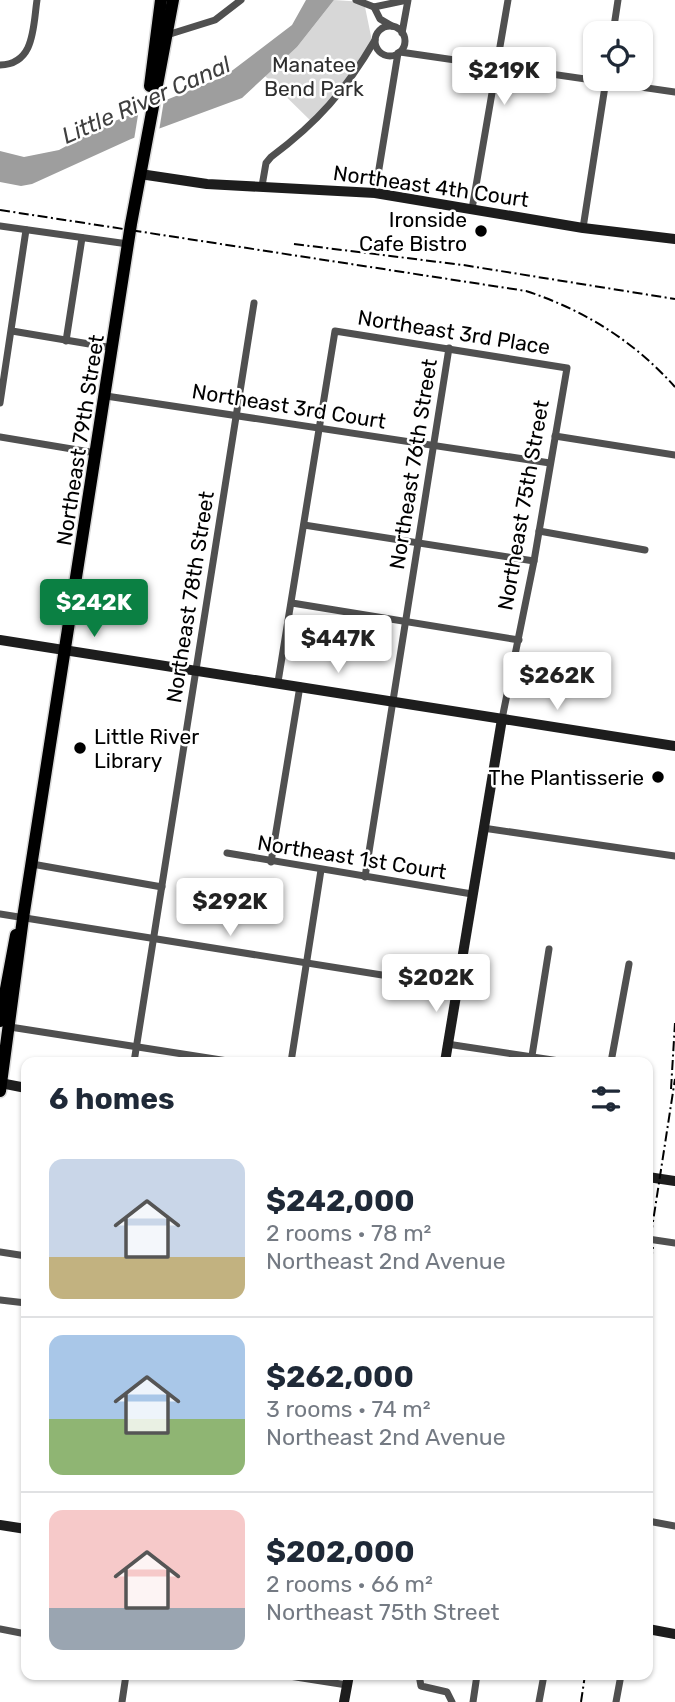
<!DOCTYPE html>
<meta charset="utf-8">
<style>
body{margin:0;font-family:Rubik,sans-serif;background:#f2f2f3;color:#1f2937;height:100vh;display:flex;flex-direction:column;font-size:26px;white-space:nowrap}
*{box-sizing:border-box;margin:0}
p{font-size:23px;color:#747a83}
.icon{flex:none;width:38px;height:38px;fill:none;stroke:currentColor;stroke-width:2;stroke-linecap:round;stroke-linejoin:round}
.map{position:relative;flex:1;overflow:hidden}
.side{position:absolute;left:21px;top:1057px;width:632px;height:623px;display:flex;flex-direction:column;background:#fff;border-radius:14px;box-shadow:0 2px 5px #0004}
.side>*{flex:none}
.buttons{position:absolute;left:583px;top:21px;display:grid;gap:14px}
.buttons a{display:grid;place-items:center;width:70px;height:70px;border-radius:14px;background:#fff;box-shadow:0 2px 5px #0004;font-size:35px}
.price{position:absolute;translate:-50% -60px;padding:0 16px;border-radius:7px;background:#fff;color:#222;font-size:23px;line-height:46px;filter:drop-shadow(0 2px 4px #0008)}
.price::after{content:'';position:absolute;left:50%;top:42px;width:21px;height:16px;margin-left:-10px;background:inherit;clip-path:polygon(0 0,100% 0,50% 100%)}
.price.on{background:#0b8043;color:#fff}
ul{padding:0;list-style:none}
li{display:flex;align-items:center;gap:21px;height:175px;padding:0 28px}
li+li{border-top:2px solid #e0e1e3}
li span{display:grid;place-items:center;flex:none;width:196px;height:140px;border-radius:14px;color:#555}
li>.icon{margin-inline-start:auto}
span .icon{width:84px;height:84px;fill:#fffc;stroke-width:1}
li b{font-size:30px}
h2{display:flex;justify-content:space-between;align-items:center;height:84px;padding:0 28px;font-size:30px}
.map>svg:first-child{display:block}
</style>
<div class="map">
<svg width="675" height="1702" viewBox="0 0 675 1702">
<rect width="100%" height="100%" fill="#fff"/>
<path fill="#d7d7d7" d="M334 0 364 2 373 46 314 124 265 76 297 47Z"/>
<path fill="#9e9e9e" d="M306 0H334L297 47 242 98 131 139 32 184 21 186 0 182V151L24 157 59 150 105 125 225 76 292 25Z"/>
<path fill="#fff" d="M164 100 159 131 134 140 139 109Z"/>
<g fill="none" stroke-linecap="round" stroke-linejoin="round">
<g stroke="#dbdbdb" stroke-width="15">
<g id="primary">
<path d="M150 86 161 0"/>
<path d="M0 1021 16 935"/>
<path d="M0 1091 23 918 131 224 173 0"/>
</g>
</g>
<g stroke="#505050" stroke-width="7">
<path d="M356 0 374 7 380 19 392 26"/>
<path d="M374 7 407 0"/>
<circle cx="390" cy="41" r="15"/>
<path d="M402 33 408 0"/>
<path d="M613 33 618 0"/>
<path d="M167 35 215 20 241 0"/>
<path d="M400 52 675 92"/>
<path d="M0 65C35 64 33 27 37 0"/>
<path d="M262 186 266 163 271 157C318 122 345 91 375 40"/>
<path d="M375 193 398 53"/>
<path d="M472 209 508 0"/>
<path d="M0 226 128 244"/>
<path d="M583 228 606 80"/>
<path d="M12 331 113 348"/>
<path d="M66 341 82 238"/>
<path d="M106 396 550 463"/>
<path d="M0 403 26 230"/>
<path d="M555 436 675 455"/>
<path d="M0 437 96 453"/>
<path d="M304 525 534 561"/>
<path d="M539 531 645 550"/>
<path d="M292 603 519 640"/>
<path d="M278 682 335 331 567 368 534 561 502 719"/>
<path d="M483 828 675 856"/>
<path d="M227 853 472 894"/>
<path d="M271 862 300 686"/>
<path d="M32 864 162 887"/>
<path d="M365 877 449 348"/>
<path d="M0 914 457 987"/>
<path d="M10 1027 234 1062"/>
<path d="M447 1044 566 1062"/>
<path d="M134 1062 254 303"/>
<path d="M291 1062 321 870"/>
<path d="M531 1062 549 949"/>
<path d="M611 1062 629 964"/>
<path d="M648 1239 675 1243"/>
<path d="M0 1252 26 1256"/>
<path d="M0 1300 26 1303"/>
<path d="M648 1521 675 1526"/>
<path d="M0 1629 26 1634"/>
<path d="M283 1675 347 1685"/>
<path d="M419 1675 421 1686 447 1692 452 1702"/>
<path d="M122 1702 126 1675"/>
<path d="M473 1702 477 1675"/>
<path d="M539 1702 544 1675"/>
<path d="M616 1702 621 1675"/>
</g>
<g stroke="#1d1d1d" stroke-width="10">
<path d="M140 174 207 184 375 193 583 228 675 239"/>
<path d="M0 640 675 746"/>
<path d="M445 1062 502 719"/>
<path d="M0 1083 26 1088"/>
<path d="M648 1177 675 1181"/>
<path d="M0 1525 26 1529"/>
<path d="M648 1629 675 1634"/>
<path d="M344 1702 349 1675"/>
</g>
<use href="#primary" stroke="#000" stroke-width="12"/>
<g stroke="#000" stroke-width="2" stroke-dasharray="10 3.5 2 3.5" stroke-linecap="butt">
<path d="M0 210 526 291C584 310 634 341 675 387"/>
<path d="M294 244 463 265 675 299"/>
<path d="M671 1089 675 1023"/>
<path d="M648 1254 675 1079"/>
<path d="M648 1281 653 1247"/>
<path d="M581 1702 585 1675"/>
</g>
</g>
<g fill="#000" stroke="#fff" stroke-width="2.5">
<circle cx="481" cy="231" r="7"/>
<circle cx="80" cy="748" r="7"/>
<circle cx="658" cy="777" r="7"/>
</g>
<g text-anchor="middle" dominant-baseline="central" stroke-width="5" stroke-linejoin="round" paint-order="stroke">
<g font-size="21" fill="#2e2e2e" stroke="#fff">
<text x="314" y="64">Manatee<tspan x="314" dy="24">Bend Park</tspan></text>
</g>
<g font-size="21" fill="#000" stroke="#fff">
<text transform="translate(431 186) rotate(8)">Northeast 4th Court</text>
<text transform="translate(454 332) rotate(9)">Northeast 3rd Place</text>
<text transform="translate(289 406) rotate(9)">Northeast 3rd Court</text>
<text transform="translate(80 440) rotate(-81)">Northeast 79th Street</text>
<text transform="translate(413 464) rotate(-81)">Northeast 76th Street</text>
<text transform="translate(523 505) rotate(-80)">Northeast 75th Street</text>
<text transform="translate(190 597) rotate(-81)">Northeast 78th Street</text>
<text transform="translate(352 857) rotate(9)">Northeast 1st Court</text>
</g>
<g font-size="21" fill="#000" stroke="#fff" text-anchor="end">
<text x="467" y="219">Ironside<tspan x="467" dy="24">Cafe Bistro</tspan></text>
<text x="94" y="736" text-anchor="start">Little River<tspan x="94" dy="24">Library</tspan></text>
<text x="644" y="777">The Plantisserie</text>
</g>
<g font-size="23" font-style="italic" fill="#3f3f3f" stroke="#fff">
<text transform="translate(146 100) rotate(-24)">Little River Canal</text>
</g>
</g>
</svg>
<div class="buttons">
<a><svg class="icon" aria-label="locate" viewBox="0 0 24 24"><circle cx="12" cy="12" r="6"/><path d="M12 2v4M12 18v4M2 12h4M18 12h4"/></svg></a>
</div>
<b class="price" style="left:504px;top:107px">$219K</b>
<b class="price on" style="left:94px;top:639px">$242K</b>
<b class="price" style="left:338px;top:675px">$447K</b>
<b class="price" style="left:557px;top:712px">$262K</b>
<b class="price" style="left:230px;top:938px">$292K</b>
<b class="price" style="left:436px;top:1014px">$202K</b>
<section class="side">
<h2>6 homes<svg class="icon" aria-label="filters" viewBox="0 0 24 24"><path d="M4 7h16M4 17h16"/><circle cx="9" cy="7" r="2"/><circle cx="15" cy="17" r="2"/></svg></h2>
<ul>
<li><span style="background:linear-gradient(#c9d6e8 70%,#c2b280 0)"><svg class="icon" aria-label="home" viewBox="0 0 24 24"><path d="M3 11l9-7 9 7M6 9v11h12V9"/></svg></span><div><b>$242,000</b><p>2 rooms · 78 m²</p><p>Northeast 2nd Avenue</p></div></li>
<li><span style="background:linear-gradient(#a9c7e8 60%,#8fb573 0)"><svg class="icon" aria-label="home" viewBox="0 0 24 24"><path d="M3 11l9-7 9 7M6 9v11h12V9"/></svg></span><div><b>$262,000</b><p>3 rooms · 74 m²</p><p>Northeast 2nd Avenue</p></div></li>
<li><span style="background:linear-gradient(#f6c9c9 70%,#9aa5b1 0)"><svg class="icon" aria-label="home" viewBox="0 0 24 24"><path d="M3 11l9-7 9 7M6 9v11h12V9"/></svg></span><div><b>$202,000</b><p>2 rooms · 66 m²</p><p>Northeast 75th Street</p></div></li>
</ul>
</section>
</div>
